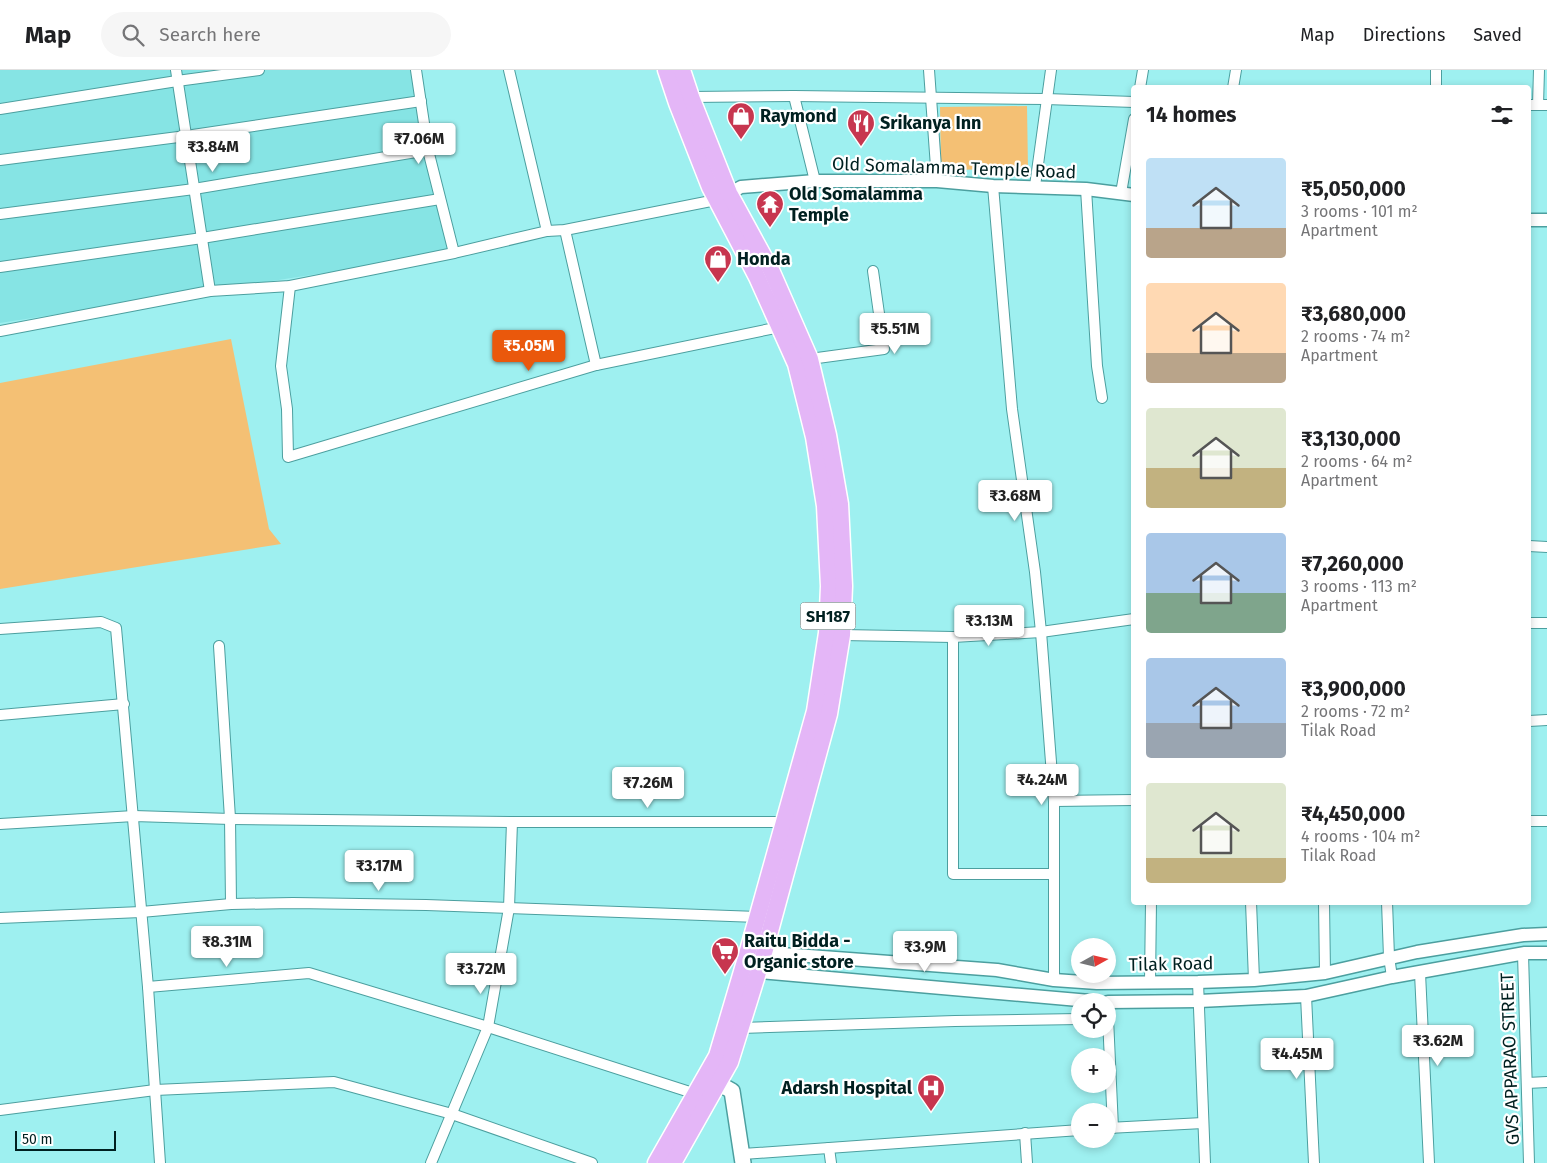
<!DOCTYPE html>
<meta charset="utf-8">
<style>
body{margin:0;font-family:"Fira Sans",sans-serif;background:#f6f6f6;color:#202124;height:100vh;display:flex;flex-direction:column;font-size:19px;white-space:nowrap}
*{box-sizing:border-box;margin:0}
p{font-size:16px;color:#757577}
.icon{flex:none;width:28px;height:28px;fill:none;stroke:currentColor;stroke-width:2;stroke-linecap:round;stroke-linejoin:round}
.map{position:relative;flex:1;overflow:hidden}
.panel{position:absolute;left:1131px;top:15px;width:400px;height:820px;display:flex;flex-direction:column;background:#fff;border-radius:5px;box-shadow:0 2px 8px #0003}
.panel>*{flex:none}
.needle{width:32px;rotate:82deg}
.controls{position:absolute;left:1071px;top:868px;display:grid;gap:10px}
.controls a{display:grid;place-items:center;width:45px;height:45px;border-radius:50%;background:#fff;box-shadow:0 2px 8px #0003;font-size:25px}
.scale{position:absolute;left:15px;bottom:12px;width:101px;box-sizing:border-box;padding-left:5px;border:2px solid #002020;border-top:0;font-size:14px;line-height:18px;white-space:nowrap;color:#002020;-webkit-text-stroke:4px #fff;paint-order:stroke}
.price{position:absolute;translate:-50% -42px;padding:0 11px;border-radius:5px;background:#fff;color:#222;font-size:16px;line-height:32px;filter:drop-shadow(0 1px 2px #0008)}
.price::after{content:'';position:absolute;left:50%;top:30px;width:15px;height:11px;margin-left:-8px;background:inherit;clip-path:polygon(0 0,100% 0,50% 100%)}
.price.on{background:#ea580c;color:#fff}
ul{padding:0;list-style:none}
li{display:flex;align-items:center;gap:15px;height:125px;padding:0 15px}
li span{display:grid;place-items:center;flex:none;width:140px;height:100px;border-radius:5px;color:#555}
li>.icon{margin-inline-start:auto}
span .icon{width:60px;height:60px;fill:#fffc;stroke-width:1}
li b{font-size:21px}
h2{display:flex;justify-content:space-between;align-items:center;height:60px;padding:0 15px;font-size:21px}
header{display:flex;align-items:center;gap:30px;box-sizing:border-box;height:70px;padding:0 25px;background:#fff;border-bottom:1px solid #e0e0e0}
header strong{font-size:24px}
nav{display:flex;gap:28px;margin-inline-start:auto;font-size:18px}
.search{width:350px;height:45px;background:#f6f6f6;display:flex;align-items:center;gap:12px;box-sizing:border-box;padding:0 18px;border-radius:28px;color:#757577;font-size:19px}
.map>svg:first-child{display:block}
</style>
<header>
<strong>Map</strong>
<div class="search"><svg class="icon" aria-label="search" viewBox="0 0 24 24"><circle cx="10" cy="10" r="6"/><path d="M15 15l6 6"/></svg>Search here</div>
<nav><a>Map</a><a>Directions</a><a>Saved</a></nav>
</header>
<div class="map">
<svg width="1547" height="1093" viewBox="0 0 1547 1093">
<rect width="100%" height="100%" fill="#9ef0f0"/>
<path fill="#86e4e4" d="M0 0H415L454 183 0 253Z"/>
<g fill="#f4c074">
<path d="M1027 36 1028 99 941 100 940 37Z"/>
<path d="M231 269 269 459 281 474 0 519V313Z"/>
</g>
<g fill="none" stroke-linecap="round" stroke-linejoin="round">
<g stroke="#4c9f9f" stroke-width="12">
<g id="minor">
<path d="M176 0 210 221"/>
<path d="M416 0 428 80 454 183"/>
<path d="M509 0 547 161"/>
<path d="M929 0 937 111"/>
<path d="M1436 0V18"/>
<path d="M1140 18 1143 0"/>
<path d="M1233 18 1236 0"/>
<path d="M794 26 815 111"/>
<path d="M691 27 794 26 1046 29 1134 32"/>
<path d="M1529 35H1547"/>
<path d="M1538 35 1539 0"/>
<path d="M0 39 177 11 259 0"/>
<path d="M0 90 186 66 421 31"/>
<path d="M993 116 1012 339 1035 502 1041 562 1054 731V910"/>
<path d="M1035 116 1051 0"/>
<path d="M1086 119 1097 296 1102 328"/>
<path d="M1121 123 1134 49"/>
<path d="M0 144 194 119 428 80"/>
<path d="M565 160 596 295"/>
<path d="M0 197 202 168 440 129"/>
<path d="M290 216 281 296 287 339 288 387 596 295 780 257"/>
<path d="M0 261 210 221 290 216 454 183 547 161 565 160 716 130"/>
<path d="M810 289 884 279 873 201"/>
<path d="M1529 476 1547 477"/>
<path d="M1529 553H1547"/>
<path d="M0 559 101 552 116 558 148 917 160 1093"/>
<path d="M842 565 953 567 1041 562 1134 549"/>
<path d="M953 567V804H1054"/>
<path d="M219 576 230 748 231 834"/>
<path d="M0 645 124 634"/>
<path d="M1529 651 1547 650"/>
<path d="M1054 731 1134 730"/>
<path d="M1529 751H1547"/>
<path d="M0 754 134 746 231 749 512 752H784"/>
<path d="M1251 832 1254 910"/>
<path d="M1324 832 1325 903"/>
<path d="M1387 832 1389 887 1392 907"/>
<path d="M0 848 141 842 231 834 293 833 426 835 758 847"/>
<path d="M1523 884 1529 1093"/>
<path d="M1420 903 1429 1093"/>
<path d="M1150 912 1151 832"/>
<path d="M1198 912 1205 1093"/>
<path d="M148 917 309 903 488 957 696 1024"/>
<path d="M1306 926 1314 1093"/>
<path d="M1110 931 1108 948 1113 1058"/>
<path d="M741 958 955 951 1080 949"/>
<path d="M1527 1013 1547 1012"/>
<path d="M0 1040 155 1020 334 1012 452 1044 592 1093"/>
<path d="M1108 1058 1203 1053"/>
<path d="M1025 1063 1027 1093"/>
<path d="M829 1078 831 1093"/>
<path d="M743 1084 1080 1060"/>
<path d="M431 1093 488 957 509 838 512 752"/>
</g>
</g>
<g stroke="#4c9f9f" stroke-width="15">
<g id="tertiary">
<path d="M721 128 741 117 815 111H937L993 116 1086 119 1134 125"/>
<path d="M1529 150H1547"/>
<path d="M755 882 997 900 1054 910 1097 913 1198 912 1254 910 1325 903 1417 882 1523 865 1547 864"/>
<path d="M749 901 1090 931"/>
<path d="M1108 932 1199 931 1306 926 1392 907 1525 883H1547"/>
</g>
</g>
<g stroke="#4c9f9f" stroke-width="18">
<path id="secondary" d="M707 1007 732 1021 743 1093"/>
</g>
<g stroke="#fff" stroke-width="19">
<g id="primary">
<path d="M656 1093 717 986 746 888 815 641 827 563 829 516 825 436 814 367 796 294 757 207 710 117 677 33 666 0"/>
<path d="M673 1093 730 992 764 883 829 644 842 565 844 516 840 434 828 365 810 289 771 200 729 123 691 27 682 0"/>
</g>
</g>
<use href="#minor" stroke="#fff" stroke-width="10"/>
<use href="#tertiary" stroke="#fff" stroke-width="12"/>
<use href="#secondary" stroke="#fff" stroke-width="15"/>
<use href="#primary" stroke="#e4b6f7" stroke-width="16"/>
</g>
<defs>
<g id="shop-pin" transform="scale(1.4375)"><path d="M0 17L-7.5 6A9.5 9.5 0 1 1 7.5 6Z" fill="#c7364f" stroke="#fff"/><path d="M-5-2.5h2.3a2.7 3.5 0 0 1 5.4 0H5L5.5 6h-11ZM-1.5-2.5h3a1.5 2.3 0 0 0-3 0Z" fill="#fff"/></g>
<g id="restaurant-pin" transform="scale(1.4375)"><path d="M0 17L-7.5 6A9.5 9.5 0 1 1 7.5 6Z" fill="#c7364f" stroke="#fff"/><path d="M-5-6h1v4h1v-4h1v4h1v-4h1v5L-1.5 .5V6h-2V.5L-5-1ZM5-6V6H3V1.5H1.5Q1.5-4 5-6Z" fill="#fff"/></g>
<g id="temple-pin" transform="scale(1.4375)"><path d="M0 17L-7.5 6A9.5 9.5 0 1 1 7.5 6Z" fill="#c7364f" stroke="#fff"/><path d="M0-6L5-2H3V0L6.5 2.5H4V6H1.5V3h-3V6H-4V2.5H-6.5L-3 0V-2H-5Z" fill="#fff"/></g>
<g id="supermarket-pin" transform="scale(1.4375)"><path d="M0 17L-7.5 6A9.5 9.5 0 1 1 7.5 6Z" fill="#c7364f" stroke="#fff"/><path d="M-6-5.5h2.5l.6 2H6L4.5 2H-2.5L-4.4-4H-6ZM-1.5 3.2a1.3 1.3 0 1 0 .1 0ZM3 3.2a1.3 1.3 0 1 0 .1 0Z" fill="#fff"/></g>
<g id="hospital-pin" transform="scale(1.4375)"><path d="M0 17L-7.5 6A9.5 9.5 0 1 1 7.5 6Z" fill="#c7364f" stroke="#fff"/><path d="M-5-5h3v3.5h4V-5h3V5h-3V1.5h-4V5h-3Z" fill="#fff"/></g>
</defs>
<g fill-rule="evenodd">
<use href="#shop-pin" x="741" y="46"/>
<use href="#restaurant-pin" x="861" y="53"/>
<use href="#temple-pin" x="770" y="134"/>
<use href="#shop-pin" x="718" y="189"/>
<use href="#supermarket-pin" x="725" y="881"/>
<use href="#hospital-pin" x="931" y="1018"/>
</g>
<g text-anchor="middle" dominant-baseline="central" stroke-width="4.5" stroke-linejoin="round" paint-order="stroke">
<rect fill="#fff" stroke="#4c6363" stroke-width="1" x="800.5" y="532.5" width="55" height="27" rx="4"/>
<g font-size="16" font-weight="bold" fill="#002020">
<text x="828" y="546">SH187</text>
</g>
<g font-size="18" font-weight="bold" fill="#002020" stroke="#fff" text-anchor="start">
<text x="760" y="46">Raymond</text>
<text x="880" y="53">Srikanya Inn</text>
<text x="789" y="124">Old Somalamma<tspan x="789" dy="21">Temple</tspan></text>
<text x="737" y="189">Honda</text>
<text x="744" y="871">Raitu Bidda -<tspan x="744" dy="21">Organic store</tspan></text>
<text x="912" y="1018" text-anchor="end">Adarsh Hospital</text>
</g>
<g font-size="18" fill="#002020" stroke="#fff">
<text transform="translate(954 98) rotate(2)">Old Somalamma Temple Road</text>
<text transform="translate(1171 894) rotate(-1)">Tilak Road</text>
<text transform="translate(1510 989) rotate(-92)">GVS APPARAO STREET</text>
</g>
</g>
</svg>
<div class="controls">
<a><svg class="needle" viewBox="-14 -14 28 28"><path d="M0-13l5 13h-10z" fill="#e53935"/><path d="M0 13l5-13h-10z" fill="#757577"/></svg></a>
<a><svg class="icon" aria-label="locate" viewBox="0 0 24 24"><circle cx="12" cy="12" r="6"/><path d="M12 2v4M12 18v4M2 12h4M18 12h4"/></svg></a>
<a>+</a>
<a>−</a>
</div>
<div class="scale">50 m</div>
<b class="price" style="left:419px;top:95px">₹7.06M</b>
<b class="price" style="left:213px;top:103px">₹3.84M</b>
<b class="price" style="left:895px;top:285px">₹5.51M</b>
<b class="price on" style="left:529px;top:302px">₹5.05M</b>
<b class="price" style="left:1015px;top:452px">₹3.68M</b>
<b class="price" style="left:989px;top:577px">₹3.13M</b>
<b class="price" style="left:1042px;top:736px">₹4.24M</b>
<b class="price" style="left:648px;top:739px">₹7.26M</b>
<b class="price" style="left:379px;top:822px">₹3.17M</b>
<b class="price" style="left:227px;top:898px">₹8.31M</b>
<b class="price" style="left:925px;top:903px">₹3.9M</b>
<b class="price" style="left:481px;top:925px">₹3.72M</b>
<b class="price" style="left:1438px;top:997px">₹3.62M</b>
<b class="price" style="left:1297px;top:1010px">₹4.45M</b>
<section class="panel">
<h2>14 homes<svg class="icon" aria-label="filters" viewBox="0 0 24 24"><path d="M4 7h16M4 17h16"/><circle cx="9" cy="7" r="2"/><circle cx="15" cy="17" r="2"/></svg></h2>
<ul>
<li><span style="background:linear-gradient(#bfe0f5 70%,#b9a48a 0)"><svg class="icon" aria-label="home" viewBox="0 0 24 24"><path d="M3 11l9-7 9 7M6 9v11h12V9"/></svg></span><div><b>₹5,050,000</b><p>3 rooms · 101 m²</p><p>Apartment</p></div></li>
<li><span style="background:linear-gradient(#ffd9b3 70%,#b9a48a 0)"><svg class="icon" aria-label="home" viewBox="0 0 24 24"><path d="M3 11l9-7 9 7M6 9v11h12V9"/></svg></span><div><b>₹3,680,000</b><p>2 rooms · 74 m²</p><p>Apartment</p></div></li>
<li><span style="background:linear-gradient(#dfe7d0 60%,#c2b280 0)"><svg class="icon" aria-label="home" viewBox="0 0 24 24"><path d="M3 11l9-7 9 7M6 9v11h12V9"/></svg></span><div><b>₹3,130,000</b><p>2 rooms · 64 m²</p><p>Apartment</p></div></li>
<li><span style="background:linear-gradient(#a9c7e8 60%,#7fa58c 0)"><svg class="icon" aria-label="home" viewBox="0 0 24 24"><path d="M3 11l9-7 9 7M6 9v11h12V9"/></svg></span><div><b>₹7,260,000</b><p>3 rooms · 113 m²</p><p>Apartment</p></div></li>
<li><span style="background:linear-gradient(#a9c7e8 65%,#9aa5b1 0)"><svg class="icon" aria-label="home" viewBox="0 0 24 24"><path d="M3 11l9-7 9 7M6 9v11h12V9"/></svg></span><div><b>₹3,900,000</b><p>2 rooms · 72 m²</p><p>Tilak Road</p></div></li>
<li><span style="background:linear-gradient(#dfe7d0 75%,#c2b280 0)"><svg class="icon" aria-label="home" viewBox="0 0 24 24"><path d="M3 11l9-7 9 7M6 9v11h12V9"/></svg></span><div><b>₹4,450,000</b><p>4 rooms · 104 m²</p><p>Tilak Road</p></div></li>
</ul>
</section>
</div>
